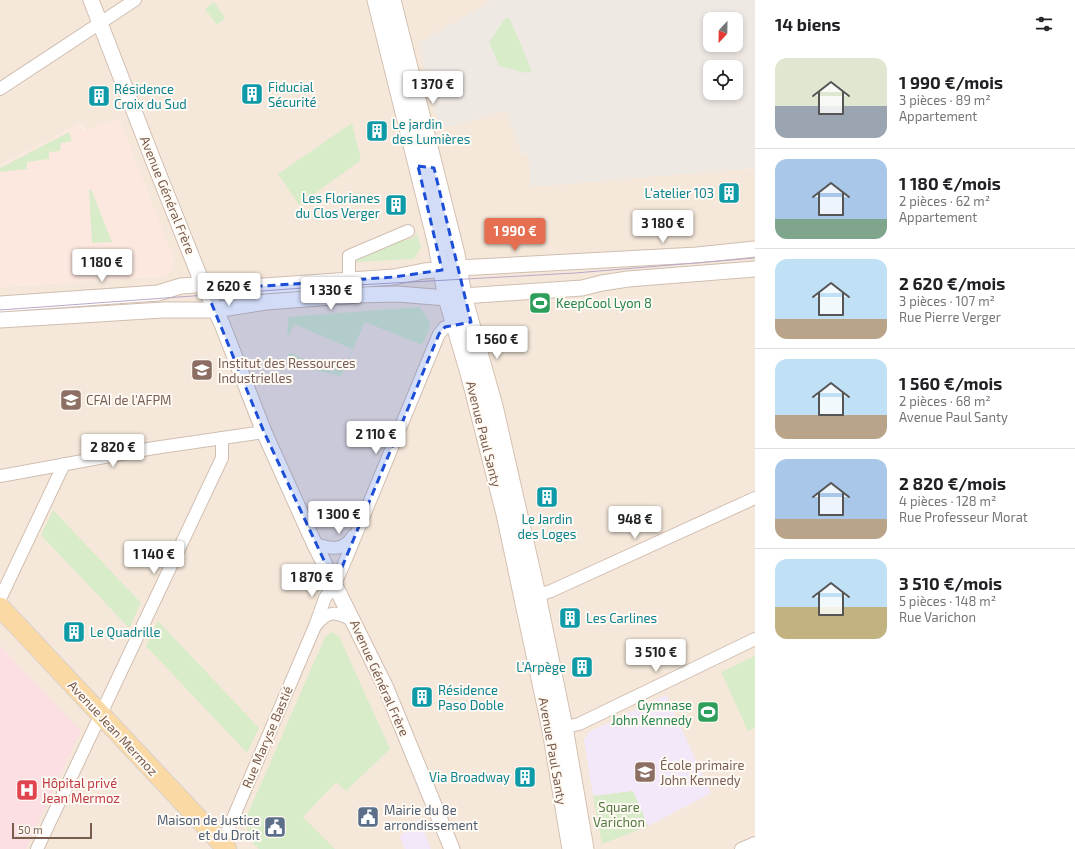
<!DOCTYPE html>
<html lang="fr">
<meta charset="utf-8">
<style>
body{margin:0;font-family:"Exo 2",sans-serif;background:#f6f6f6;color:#202124;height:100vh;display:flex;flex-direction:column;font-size:15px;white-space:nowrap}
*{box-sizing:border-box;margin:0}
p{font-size:13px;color:#757577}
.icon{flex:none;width:22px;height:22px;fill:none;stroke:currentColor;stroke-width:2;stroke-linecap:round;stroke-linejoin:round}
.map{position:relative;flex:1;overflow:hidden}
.sheet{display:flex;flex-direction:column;background:#fff;width:320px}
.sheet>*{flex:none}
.needle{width:26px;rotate:202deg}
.tools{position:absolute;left:703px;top:12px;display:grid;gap:8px}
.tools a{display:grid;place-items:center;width:40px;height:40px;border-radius:8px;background:#fff;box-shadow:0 2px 6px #0003;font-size:20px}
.scale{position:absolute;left:12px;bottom:10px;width:80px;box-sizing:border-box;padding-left:4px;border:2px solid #7a5c4d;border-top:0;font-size:11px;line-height:14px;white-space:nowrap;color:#7a5c4d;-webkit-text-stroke:3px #fffaf3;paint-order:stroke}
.price{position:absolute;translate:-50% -34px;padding:0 9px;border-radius:4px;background:#fff;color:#222;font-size:13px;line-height:26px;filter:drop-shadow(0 1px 2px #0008)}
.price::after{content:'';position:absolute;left:50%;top:24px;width:12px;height:9px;margin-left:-6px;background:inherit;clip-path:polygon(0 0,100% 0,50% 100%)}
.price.active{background:#e76f51;color:#fff}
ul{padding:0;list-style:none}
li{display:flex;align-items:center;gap:12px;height:100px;padding:0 20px}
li+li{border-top:1px solid #e0e0e0}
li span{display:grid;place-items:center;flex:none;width:112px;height:80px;border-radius:12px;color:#555}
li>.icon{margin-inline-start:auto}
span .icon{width:48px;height:48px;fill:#fffc;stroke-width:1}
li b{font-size:17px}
h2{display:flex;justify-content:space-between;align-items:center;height:48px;padding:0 20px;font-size:17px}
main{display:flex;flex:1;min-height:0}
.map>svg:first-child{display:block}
</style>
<main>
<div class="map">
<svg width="755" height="849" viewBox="0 0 755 849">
<rect width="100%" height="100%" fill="#fdf6ec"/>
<path fill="#f5e8da" d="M0 0H493L420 43 506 111 522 153 697 173 755 168V849H0V287L167 276 81 123 0 166Z"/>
<path fill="#fde8e0" d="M119 118 175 262 167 276 0 287V166L81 123 84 131Z"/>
<path fill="#efe9e4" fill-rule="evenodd" d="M493 0H755V168L531 187 528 153H522L506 111 440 129 419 43ZM710 19H736V45H710ZM710 67H736V93H710Z"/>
<g fill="#f3e8fa">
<path d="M666 695 711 793 648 826 633 791 593 796 584 740 589 732Z"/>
<path d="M418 818 431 849H405L400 837Z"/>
</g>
<path fill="#fbdfe3" d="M0 646 81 731 26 849H0Z"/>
<g fill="#d8ecc9">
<path d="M214 2 225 18 217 25 205 9Z"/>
<path d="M509 17 532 71 526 73 499 66 489 42 505 19Z"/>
<path d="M352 123 361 160 299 205 278 174Z"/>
<path d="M69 132 72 141 61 143 60 151 49 152V159L27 162V169L0 172V168Z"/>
<path d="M91 189 112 242 92 243 89 190Z"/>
<path d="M417 233 421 247 414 259 356 262 355 256 398 239 406 240 413 238Z"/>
<path d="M420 307 431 324 422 345 365 322 341 376 287 364 290 362 287 355 290 353 333 372 337 362 345 365 352 349 294 324 287 340 288 317Z"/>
<path d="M53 510 141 603 129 628 41 535Z"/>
<path d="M158 621 259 728 247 753 146 646Z"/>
<path d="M331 632 339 636 390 749 346 791 336 782 303 817 335 849H259L249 839 246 818 325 637Z"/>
<path d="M755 656V728L748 731 721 672Z"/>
<path d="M633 791 648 826 602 844 593 796Z"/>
</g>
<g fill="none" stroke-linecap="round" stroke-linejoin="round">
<g stroke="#d1beb0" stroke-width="14">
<g id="minor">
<path d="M0 89 135 0"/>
<path d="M349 280V256L408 231"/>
<path d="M0 476 154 448 264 432"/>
<path d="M314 543C329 549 344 552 353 536"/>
<path d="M529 598 551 591 755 498"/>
<path d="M0 599 64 464"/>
<path d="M316 625C329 609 337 612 354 621"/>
<path d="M556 729 579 724 755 639"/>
<path d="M222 844 315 626 325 598 335 584 346 559 439 334 445 327 462 323"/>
<path d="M37 849 222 458V438"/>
<path d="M741 849 755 843"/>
</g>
</g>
<g stroke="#d1beb0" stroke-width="17">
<g id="tertiary">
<path d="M91 0 153 160 199 275 222 324 264 432 314 543 386 688 452 849"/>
<path d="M0 304 158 293 181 286 226 283 264 286 394 277 424 271 458 268 697 255 755 249"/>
<path d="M0 320 163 310H215L266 302 359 295 397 294 447 298 463 296 582 288 602 283 628 279 755 269"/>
</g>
</g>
<g stroke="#d6c0b0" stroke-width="19">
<g id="secondary">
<path d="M376 0 437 245 447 298 469 373 505 514 551 730 571 849"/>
<path d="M392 0 456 254 463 296 494 406 537 595 564 727 585 849"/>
</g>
</g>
<g stroke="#dad1cd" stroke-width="21">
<path id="primary" d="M0 607 227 849"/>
</g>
<use href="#minor" stroke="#fff" stroke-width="12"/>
<use href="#tertiary" stroke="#fff" stroke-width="15"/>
<use href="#secondary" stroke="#fff" stroke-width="17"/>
<use href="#primary" stroke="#fbd9a5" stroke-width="19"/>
<path stroke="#b9a8c9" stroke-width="1" d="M0 310 303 288 575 273 755 258"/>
</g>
<path fill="#1d4ed8" fill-opacity="0.2" stroke="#1d4ed8" stroke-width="3" stroke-dasharray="8 5" stroke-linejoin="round" d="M418 166 434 168 471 322 445 327 439 334 335 584 264 432 204 285 264 286 394 277 442 270Z"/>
<defs>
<g id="building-square" transform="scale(1.15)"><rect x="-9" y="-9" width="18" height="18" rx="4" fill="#0f9aa8" stroke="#fffaf3"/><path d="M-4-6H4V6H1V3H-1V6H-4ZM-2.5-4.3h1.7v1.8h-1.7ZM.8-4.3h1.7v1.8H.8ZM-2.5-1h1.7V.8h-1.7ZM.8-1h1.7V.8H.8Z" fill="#fff"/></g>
<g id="stadium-square" transform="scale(1.15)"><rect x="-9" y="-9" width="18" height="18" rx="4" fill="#2e9e5b" stroke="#fffaf3"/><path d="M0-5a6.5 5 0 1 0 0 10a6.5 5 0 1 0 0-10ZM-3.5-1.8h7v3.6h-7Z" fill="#fff"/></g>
<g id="university-square" transform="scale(1.15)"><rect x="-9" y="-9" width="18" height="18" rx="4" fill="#8d6e63" stroke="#fffaf3"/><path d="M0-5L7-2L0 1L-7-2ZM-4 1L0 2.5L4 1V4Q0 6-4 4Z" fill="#fff"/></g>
<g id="school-square" transform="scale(1.15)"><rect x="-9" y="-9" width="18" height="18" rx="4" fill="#8d6e63" stroke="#fffaf3"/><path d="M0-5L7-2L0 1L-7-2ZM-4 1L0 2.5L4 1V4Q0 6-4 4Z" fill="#fff"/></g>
<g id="hospital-square" transform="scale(1.15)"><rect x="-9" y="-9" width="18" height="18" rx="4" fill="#e0444e" stroke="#fffaf3"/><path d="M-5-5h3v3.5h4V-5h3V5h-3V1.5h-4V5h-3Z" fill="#fff"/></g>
<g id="civic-square" transform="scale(1.15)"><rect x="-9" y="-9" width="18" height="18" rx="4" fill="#5c6f8a" stroke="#fffaf3"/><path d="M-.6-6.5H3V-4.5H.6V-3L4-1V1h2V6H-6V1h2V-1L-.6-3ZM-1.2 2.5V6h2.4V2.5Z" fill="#fff"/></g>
</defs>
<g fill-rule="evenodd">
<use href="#building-square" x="252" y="94"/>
<use href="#building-square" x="99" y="96"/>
<use href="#building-square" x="377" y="131"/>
<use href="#building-square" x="729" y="193"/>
<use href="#building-square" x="396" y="205"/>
<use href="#stadium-square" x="540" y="303"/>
<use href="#university-square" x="202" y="370"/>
<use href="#university-square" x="71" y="400"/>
<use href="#building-square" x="547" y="497"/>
<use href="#building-square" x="570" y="618"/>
<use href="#building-square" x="74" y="632"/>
<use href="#building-square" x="582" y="667"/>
<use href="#building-square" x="422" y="697"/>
<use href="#stadium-square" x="708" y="712"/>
<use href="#school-square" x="645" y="772"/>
<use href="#building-square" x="525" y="777"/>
<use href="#hospital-square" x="27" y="790"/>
<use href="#civic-square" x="368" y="817"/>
<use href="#civic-square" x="275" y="827"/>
</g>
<g text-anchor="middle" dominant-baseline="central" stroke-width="4" stroke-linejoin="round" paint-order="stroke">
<g font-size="13" fill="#0d838f" stroke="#fffaf3" text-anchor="start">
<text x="268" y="87">Fiducial<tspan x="268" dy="15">Sécurité</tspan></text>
<text x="114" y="89">Résidence<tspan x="114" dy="15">Croix du Sud</tspan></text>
<text x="392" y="124">Le jardin<tspan x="392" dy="15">des Lumières</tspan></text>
<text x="714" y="193" text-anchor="end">L'atelier 103</text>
<text x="380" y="198" text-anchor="end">Les Florianes<tspan x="380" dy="15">du Clos Verger</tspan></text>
<text x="547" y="519" text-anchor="middle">Le Jardin<tspan x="547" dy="15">des Loges</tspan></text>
<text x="586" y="618">Les Carlines</text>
<text x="90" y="632">Le Quadrille</text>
<text x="566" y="667" text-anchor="end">L'Arpège</text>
<text x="438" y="690">Résidence<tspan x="438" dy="15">Paso Doble</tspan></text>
<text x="510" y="777" text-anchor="end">Via Broadway</text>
</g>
<g font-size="13" fill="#7a5c4d" stroke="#fffaf3">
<text transform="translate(168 195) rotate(68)">Avenue Général Frère</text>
<text transform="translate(484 434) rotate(76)">Avenue Paul Santy</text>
<text transform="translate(380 678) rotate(66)">Avenue Général Frère</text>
<text transform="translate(113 728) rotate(47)">Avenue Jean Mermoz</text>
<text transform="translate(267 737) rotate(-67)">Rue Maryse Bastié</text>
<text transform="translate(553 751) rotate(80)">Avenue Paul Santy</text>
</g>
<g font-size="13" fill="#27864d" stroke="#fffaf3" text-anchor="start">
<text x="556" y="303">KeepCool Lyon 8</text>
<text x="692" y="705" text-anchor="end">Gymnase<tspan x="692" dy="15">John Kennedy</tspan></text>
</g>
<g font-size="13" fill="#785e54" stroke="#fffaf3" text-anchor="start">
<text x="218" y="363">Institut des Ressources<tspan x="218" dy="15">Industrielles</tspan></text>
<text x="86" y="400">CFAI de l'AFPM</text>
<text x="660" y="765">École primaire<tspan x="660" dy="15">John Kennedy</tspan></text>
</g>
<g font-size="13" fill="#be3a42" stroke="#fffaf3" text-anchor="start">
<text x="42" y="783">Hôpital privé<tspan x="42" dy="15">Jean Mermoz</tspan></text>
</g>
<g font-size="13" fill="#537a41" stroke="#fffaf3">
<text x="619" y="807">Square<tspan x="619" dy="15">Varichon</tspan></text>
</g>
<g font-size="13" fill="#4e5e75" stroke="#fffaf3" text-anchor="start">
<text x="384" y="810">Mairie du 8e<tspan x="384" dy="15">arrondissement</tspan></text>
<text x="260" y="820" text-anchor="end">Maison de Justice<tspan x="260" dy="15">et du Droit</tspan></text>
</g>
</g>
</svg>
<div class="tools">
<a><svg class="needle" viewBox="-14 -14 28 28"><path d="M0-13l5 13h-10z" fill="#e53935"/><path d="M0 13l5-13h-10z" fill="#757577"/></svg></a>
<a><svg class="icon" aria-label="locate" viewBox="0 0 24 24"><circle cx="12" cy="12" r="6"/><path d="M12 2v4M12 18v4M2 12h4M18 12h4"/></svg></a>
</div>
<div class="scale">50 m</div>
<b class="price" style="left:433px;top:105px">1 370 €</b>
<b class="price" style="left:663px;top:244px">3 180 €</b>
<b class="price active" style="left:515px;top:252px">1 990 €</b>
<b class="price" style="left:102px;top:283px">1 180 €</b>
<b class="price" style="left:229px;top:307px">2 620 €</b>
<b class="price" style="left:331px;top:311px">1 330 €</b>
<b class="price" style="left:497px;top:360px">1 560 €</b>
<b class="price" style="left:376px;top:455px">2 110 €</b>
<b class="price" style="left:113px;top:468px">2 820 €</b>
<b class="price" style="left:339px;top:535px">1 300 €</b>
<b class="price" style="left:635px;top:540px">948 €</b>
<b class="price" style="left:154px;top:575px">1 140 €</b>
<b class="price" style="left:312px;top:598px">1 870 €</b>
<b class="price" style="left:656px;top:673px">3 510 €</b>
</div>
<section class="sheet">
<h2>14 biens<svg class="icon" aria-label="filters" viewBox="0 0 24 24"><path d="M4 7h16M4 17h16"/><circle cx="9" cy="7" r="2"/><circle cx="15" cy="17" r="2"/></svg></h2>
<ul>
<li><span style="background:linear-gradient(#dfe7d0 60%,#9aa5b1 0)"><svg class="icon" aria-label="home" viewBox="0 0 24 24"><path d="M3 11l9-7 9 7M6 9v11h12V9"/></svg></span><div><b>1 990 €/mois</b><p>3 pièces · 89 m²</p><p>Appartement</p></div></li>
<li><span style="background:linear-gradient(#a9c7e8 75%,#7fa58c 0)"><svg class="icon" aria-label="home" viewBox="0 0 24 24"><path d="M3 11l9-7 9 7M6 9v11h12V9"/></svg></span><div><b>1 180 €/mois</b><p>2 pièces · 62 m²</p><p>Appartement</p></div></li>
<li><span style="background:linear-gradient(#bfe0f5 75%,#b9a48a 0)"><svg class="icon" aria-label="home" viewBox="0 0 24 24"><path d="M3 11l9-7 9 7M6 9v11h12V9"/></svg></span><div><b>2 620 €/mois</b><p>3 pièces · 107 m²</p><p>Rue Pierre Verger</p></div></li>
<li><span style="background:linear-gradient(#bfe0f5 70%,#b9a48a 0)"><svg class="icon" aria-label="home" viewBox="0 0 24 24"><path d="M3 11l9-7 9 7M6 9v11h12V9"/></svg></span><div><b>1 560 €/mois</b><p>2 pièces · 68 m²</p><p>Avenue Paul Santy</p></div></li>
<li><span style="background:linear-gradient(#a9c7e8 75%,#b9a48a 0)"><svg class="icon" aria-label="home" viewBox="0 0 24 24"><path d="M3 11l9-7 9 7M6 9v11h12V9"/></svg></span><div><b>2 820 €/mois</b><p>4 pièces · 128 m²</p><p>Rue Professeur Morat</p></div></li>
<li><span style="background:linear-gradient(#bfe0f5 60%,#c2b280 0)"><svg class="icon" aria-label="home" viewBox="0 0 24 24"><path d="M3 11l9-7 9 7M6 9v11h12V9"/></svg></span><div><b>3 510 €/mois</b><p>5 pièces · 148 m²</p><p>Rue Varichon</p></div></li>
</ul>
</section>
</main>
